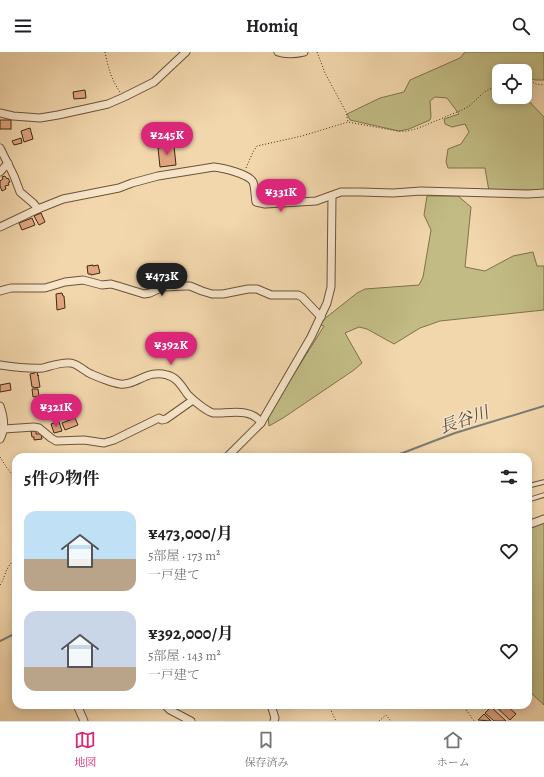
<!DOCTYPE html>
<html lang="ja">
<meta charset="utf-8">
<style>
body{margin:0;font-family:Alegreya,"Noto Serif JP",serif;background:#f2f2f2;color:#202124;height:100vh;display:flex;flex-direction:column;font-size:15px;white-space:nowrap}
*{box-sizing:border-box;margin:0}
p{font-size:13px;color:#757577}
.icon{flex:none;width:22px;height:22px;fill:none;stroke:currentColor;stroke-width:2;stroke-linecap:round;stroke-linejoin:round}
.map{position:relative;flex:1;overflow:hidden}
.sheet{position:absolute;left:12px;top:401px;width:520px;height:256px;display:flex;flex-direction:column;background:#fff;border-radius:12px;box-shadow:0 2px 10px #0003}
.sheet>*{flex:none}
.controls{position:absolute;left:492px;top:12px;display:grid;gap:8px}
.controls a{display:grid;place-items:center;width:40px;height:40px;border-radius:8px;background:#fff;box-shadow:0 2px 10px #0003;font-size:20px}
.price{position:absolute;translate:-50% -34px;padding:0 9px;border-radius:14px;background:#db2777;color:#fff;font-size:13px;line-height:26px;filter:drop-shadow(0 1px 2px #0008)}
.price::after{content:'';position:absolute;left:50%;top:24px;width:12px;height:9px;margin-left:-6px;background:inherit;clip-path:polygon(0 0,100% 0,50% 100%)}
.price.current{background:#222;color:#fff}
ul{padding:0;list-style:none}
li{display:flex;align-items:center;gap:12px;height:100px;padding:0 12px}
li span{display:grid;place-items:center;flex:none;width:112px;height:80px;border-radius:12px;color:#555}
li>.icon{margin-inline-start:auto}
span .icon{width:48px;height:48px;fill:#fffc;stroke-width:1}
li b{font-size:17px}
h2{display:flex;justify-content:space-between;align-items:center;height:48px;padding:0 12px;font-size:17px}
header{display:flex;justify-content:space-between;align-items:center;height:52px;padding:0 12px;background:#fff;font-size:18px;font-weight:700}
.menu{display:flex;justify-content:space-around;align-items:center;height:56px;border-top:1px solid #e0e0e0;background:#fff;font-size:11px;color:#757577}
.menu a{display:grid;justify-items:center;gap:2px}
.menu .current{color:#db2777}
.map>svg:first-child{display:block}
</style>
<header><svg class="icon" aria-label="menu" viewBox="0 0 24 24"><path d="M4 6h16M4 12h16M4 18h16"/></svg>Homiq<svg class="icon" aria-label="search" viewBox="0 0 24 24"><circle cx="10" cy="10" r="6"/><path d="M15 15l6 6"/></svg></header>
<div class="map">
<svg width="544" height="669" viewBox="0 0 544 669">
<rect width="100%" height="100%" fill="#f2d6ac"/>
<filter id="stains"><feTurbulence type="fractalNoise" baseFrequency=".005" numOctaves="4"/><feColorMatrix values="0 0 0 0 .2 0 0 0 0 .09 0 0 0 0 .02 0 0 0 .5 -.17"/></filter>
<radialGradient id="worn" r=".72"><stop offset=".6" stop-color="#630" stop-opacity="0"/><stop offset="1" stop-color="#630" stop-opacity=".3"/></radialGradient>
<g fill="#c2bc84" stroke="#7f724c">
<path d="M465 0H544V28H535L525 24V19H499V45H525L544 65V138L489 139 485 116H448L446 110 448 97 461 92 469 80 465 72 452 75 445 72 444 67 459 62 447 46 435 45 430 49 431 65 430 68 409 77 399 79 350 68 347 62 380 46 404 40 410 28 460 6Z"/>
<path d="M427 144H458L471 155 465 215 485 219 513 204 533 200 537 214H544V258L440 269 420 276 394 292 367 277 359 275 345 281 362 311 354 318 283 366 269 374 268 364 324 274 318 272 357 241 365 237 419 233 423 225 431 178 424 163Z"/>
<path d="M544 470V653L528 638V476Z"/>
</g>
<g fill="none" stroke-linecap="round" stroke-linejoin="round">
<g stroke="#787d75" stroke-width="2">
<path d="M392 405 455 381 544 354"/>
<path d="M0 589 16 581"/>
</g>
</g>
<g fill="#e3a581" stroke="#3c2815">
<path d="M85 38 86 46 74 47 73 40Z"/>
<rect x="0" y="68" width="11" height="9"/>
<path d="M30 76 33 87 24 90 21 79Z"/>
<path d="M21 86 22 91 14 93 12 89Z"/>
<path d="M174 94 176 113 160 115 158 96Z"/>
<path d="M5 124 7 127 8 126 10 130 8 131 9 133 5 134 6 137 2 139 0 134V129L3 127 2 125Z"/>
<path d="M41 161 45 170 39 173 34 164Z"/>
<path d="M32 166 35 173 22 178 19 171Z"/>
<path d="M93 213V214L98 213 100 221 91 223V222H88L87 214Z"/>
<path d="M62 241 63 244H64L65 256 57 258 56 242Z"/>
<path d="M37 319 38 324V323L40 335 34 336V335H32L30 322 35 321V320Z"/>
<path d="M10 331 11 338 0 340V333Z"/>
<path d="M32 337H38L39 344 33 345Z"/>
<path d="M75 366 78 373 65 378 62 371Z"/>
<path d="M59 370 62 379 54 381 51 372Z"/>
<path d="M31 379H36V382H41L42 387 34 388V385H32Z"/>
<path d="M494 653H506L516 662 510 668Z"/>
<path d="M491 655 506 669H494L485 661Z"/>
<path d="M484 662 491 669 478 668Z"/>
</g>
<g fill="none" stroke-linecap="round" stroke-linejoin="round">
<g stroke="#6a543b" stroke-width="5.5">
<g id="lane">
<path d="M528 434 544 430"/>
<path d="M528 448 544 443"/>
</g>
</g>
<g stroke="#6a543b" stroke-width="9">
<g id="street">
<path d="M278 0C287 3 295 2 304 0"/>
<path d="M0 61 13 64 40 66 58 63 108 52 124 45 154 30 186 0"/>
<path d="M0 96 14 124 20 140 33 151 38 157"/>
<path d="M0 120 8 111"/>
<path d="M0 175 38 157 63 147 119 136 132 131 158 124 214 115C223 116 249 122 253 130 255 134 255 145 256 150L265 152 316 149 341 140H361L393 141 421 139 528 142 544 141"/>
<path d="M0 239 11 236H45L65 230 83 228 102 233 111 232 118 234 144 242 150 241 163 235 186 234H190L202 239 212 242H223L248 237H257L271 243H298L302 245 321 265"/>
<path d="M0 313C14 315 29 317 43 316 51 314 61 310 70 311 77 311 84 319 91 322 97 325 113 331 120 332 136 334 147 317 167 323 177 325 182 335 188 343 193 348 206 359 213 361 216 361 219 361 222 361 236 360 253 358 261 371L227 405"/>
<path d="M0 354C4 365 6 376 0 387"/>
<path d="M261 371 311 285 327 251 331 235 332 144"/>
<path d="M4 377 34 375 39 376 51 386 56 389 84 388 104 391 114 388 159 366 162 368 166 367 193 348"/>
<path d="M528 473 544 467"/>
<path d="M77 653 84 669"/>
<path d="M165 653 170 658 191 669"/>
<path d="M271 653 275 666 274 669"/>
</g>
</g>
<g stroke="#3c2815" stroke-width="1" stroke-dasharray="1 2" stroke-linecap="butt">
<path d="M105 0C108 15 111 27 120 40"/>
<path d="M317 0 325 21 346 60 348 70"/>
<path d="M525 26 536 32 544 33"/>
<path d="M246 116 253 100 257 94 302 84 348 70 397 79C413 81 426 72 441 67 450 62 460 60 469 54 476 49 482 40 490 37 493 36 496 35 499 34"/>
<path d="M0 405 7 416 16 427"/>
<path d="M0 533C7 522 4 516 16 507"/>
<path d="M330 653 332 661 336 669"/>
<path d="M463 653 474 669"/>
<path d="M379 669 386 663 391 669"/>
</g>
<use href="#lane" stroke="#f7e4c9" stroke-width="3.5"/>
<use href="#street" stroke="#f7e4c9" stroke-width="7"/>
</g>
<g text-anchor="middle" dominant-baseline="central" stroke-width="3" stroke-linejoin="round" paint-order="stroke">
<g font-size="17" font-style="italic" fill="#554c3d" stroke="#f7e4c9">
<text transform="translate(464 368) rotate(-19)">長谷川</text>
</g>
</g>
<rect width="100%" height="100%" filter="url(#stains)"/>
<rect width="100%" height="100%" fill="url(#worn)"/>
</svg>
<div class="controls">
<a><svg class="icon" aria-label="locate" viewBox="0 0 24 24"><circle cx="12" cy="12" r="6"/><path d="M12 2v4M12 18v4M2 12h4M18 12h4"/></svg></a>
</div>
<b class="price" style="left:167px;top:104px">¥245K</b>
<b class="price" style="left:281px;top:161px">¥331K</b>
<b class="price current" style="left:162px;top:245px">¥473K</b>
<b class="price" style="left:171px;top:314px">¥392K</b>
<b class="price" style="left:56px;top:376px">¥321K</b>
<section class="sheet">
<h2>5件の物件<svg class="icon" aria-label="filters" viewBox="0 0 24 24"><path d="M4 7h16M4 17h16"/><circle cx="9" cy="7" r="2"/><circle cx="15" cy="17" r="2"/></svg></h2>
<ul>
<li><span style="background:linear-gradient(#bfe0f5 60%,#b9a48a 0)"><svg class="icon" aria-label="home" viewBox="0 0 24 24"><path d="M3 11l9-7 9 7M6 9v11h12V9"/></svg></span><div><b>¥473,000/月</b><p>5部屋 · 173 m²</p><p>一戸建て</p></div><svg class="icon" aria-label="heart" viewBox="0 0 24 24"><path d="M12 20l-8-8c-3-5 5-10 8-4 3-6 11-1 8 4z"/></svg></li>
<li><span style="background:linear-gradient(#c9d6e8 70%,#b9a48a 0)"><svg class="icon" aria-label="home" viewBox="0 0 24 24"><path d="M3 11l9-7 9 7M6 9v11h12V9"/></svg></span><div><b>¥392,000/月</b><p>5部屋 · 143 m²</p><p>一戸建て</p></div><svg class="icon" aria-label="heart" viewBox="0 0 24 24"><path d="M12 20l-8-8c-3-5 5-10 8-4 3-6 11-1 8 4z"/></svg></li>
</ul>
</section>
</div>
<nav class="menu">
<a class="current"><svg class="icon" aria-label="map" viewBox="0 0 24 24"><path d="M3 6l6-2 6 2 6-2v14l-6 2-6-2-6 2zM9 4v14M15 6v14"/></svg>地図</a>
<a><svg class="icon" aria-label="saved" viewBox="0 0 24 24"><path d="M7 4h10v16l-5-4-5 4z"/></svg>保存済み</a>
<a><svg class="icon" aria-label="home" viewBox="0 0 24 24"><path d="M3 11l9-7 9 7M6 9v11h12V9"/></svg>ホーム</a>
</nav>
